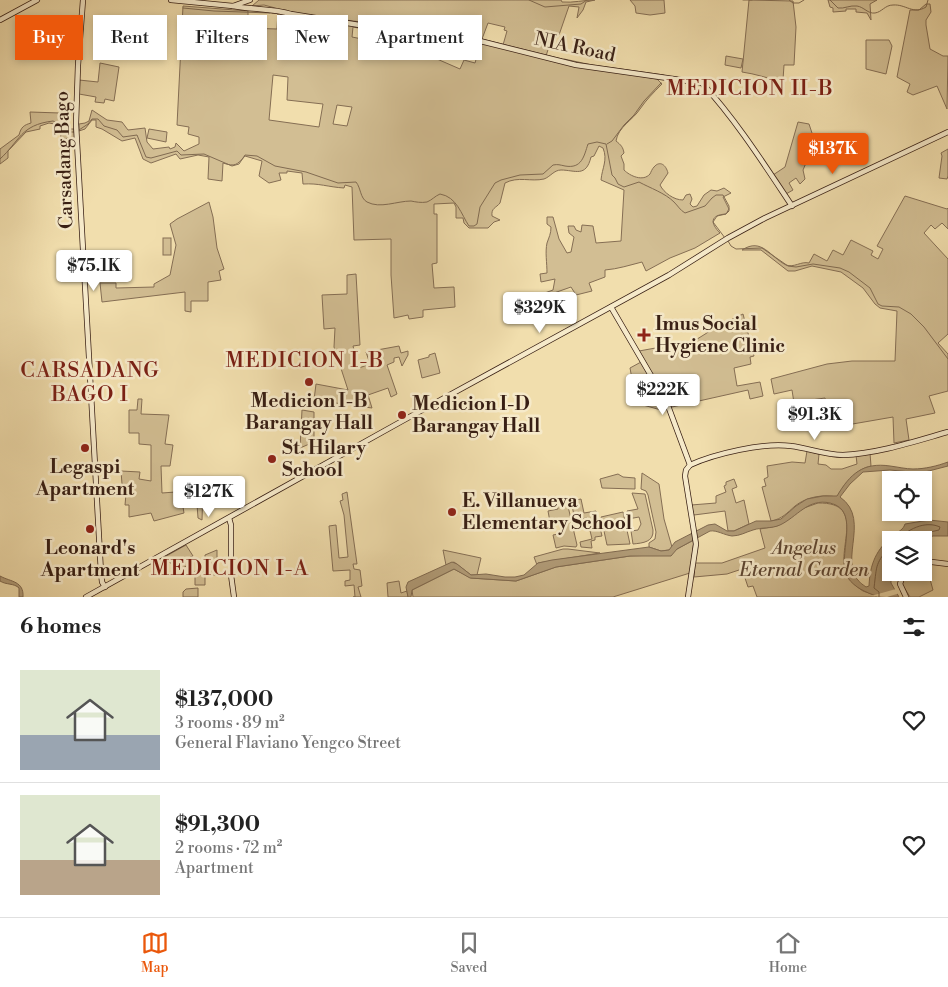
<!DOCTYPE html>
<meta charset="utf-8">
<style>
body{margin:0;font-family:"Libre Bodoni",serif;background:#f6f6f6;color:#222;height:100vh;display:flex;flex-direction:column;font-size:19px;white-space:nowrap}
*{box-sizing:border-box;margin:0}
p{font-size:16px;color:#767676}
.icon{flex:none;width:28px;height:28px;fill:none;stroke:currentColor;stroke-width:2;stroke-linecap:round;stroke-linejoin:round}
.map{position:relative;height:597px;overflow:hidden}
.details{display:flex;flex-direction:column;background:#fff;flex:1}
.details>*{flex:none}
.top-card{position:absolute;left:15px;top:15px;width:500px;height:45px;display:flex;gap:10px}
.controls{position:absolute;left:882px;top:471px;display:grid;gap:10px}
.controls a{display:grid;place-items:center;width:50px;height:50px;border-radius:0px;background:#fff;box-shadow:0 2px 8px #0003;font-size:25px}
.price{position:absolute;translate:-50% -42px;padding:0 11px;border-radius:5px;background:#fff;color:#222;font-size:16px;line-height:32px;filter:drop-shadow(0 1px 2px #0008)}
.price::after{content:'';position:absolute;left:50%;top:30px;width:15px;height:11px;margin-left:-8px;background:inherit;clip-path:polygon(0 0,100% 0,50% 100%)}
.price.active{background:#ea580c;color:#fff}
ul{padding:0;list-style:none}
li{display:flex;align-items:center;gap:15px;height:125px;padding:0 20px}
li+li{border-top:1px solid #e0e0e0}
li span{display:grid;place-items:center;flex:none;width:140px;height:100px;border-radius:0px;color:#555}
li>.icon{margin-inline-start:auto}
span .icon{width:60px;height:60px;fill:#fffc;stroke-width:1}
li b{font-size:21px}
h2{display:flex;justify-content:space-between;align-items:center;height:60px;padding:0 20px;font-size:21px}
.tag{padding:0 18px;border-radius:0px;background:#fff;box-shadow:0 2px 8px #0003;font-size:18px;line-height:45px}
.tag.active{background:#ea580c;color:#fff}
.menu{display:flex;justify-content:space-around;align-items:center;height:70px;border-top:1px solid #e0e0e0;background:#fff;font-size:14px;color:#767676}
.menu a{display:grid;justify-items:center;gap:2px}
.menu .active{color:#ea580c}
.map>svg:first-child{display:block}
</style>
<div class="map">
<svg width="948" height="597" viewBox="0 0 948 597">
<rect width="100%" height="100%" fill="#f1dead"/>
<filter id="stains"><feTurbulence type="fractalNoise" baseFrequency=".004" numOctaves="4"/><feColorMatrix values="0 0 0 0 .2 0 0 0 0 .09 0 0 0 0 .02 0 0 0 .5 -.17"/></filter>
<radialGradient id="worn" r=".72"><stop offset=".6" stop-color="#630" stop-opacity="0"/><stop offset="1" stop-color="#630" stop-opacity=".3"/></radialGradient>
<g fill="#d2be93" stroke="#856e54" fill-rule="evenodd">
<path d="M259 0H561L562 2C573 3 584 0 595 0L586 2 583 10 577 18 579 7 569 6 559 35 553 34 546 56 503 45 507 31 504 30 505 27 488 23 482 39 439 30 383 26 294 13 264 5 252 6Z"/>
<path d="M630 0H664L665 13 650 15 636 13 635 6Z"/>
<path d="M749 0 793 1 796 27 794 65H784L783 80 779 81C767 78 756 74 742 72Z"/>
<path d="M828 0H877L870 4 871 20 867 13 856 12V9H846V11L833 12V8L830 7Z"/>
<path d="M926 4H930L931 12 926 20V25L930 49 943 56H948L947 109 937 86 913 95 907 92 910 84 897 77 910 10H919Z"/>
<path d="M183 6 248 11V28L277 29 278 12 291 15 445 34 437 59 460 69 464 60 475 63 481 42 550 60 657 79 662 84C653 93 647 99 640 109 633 120 618 127 616 141 621 145 623 147 624 153L621 156 624 164V170C630 176 643 182 650 174 651 172 652 169 654 167 660 160 666 165 668 173L660 185C664 193 674 200 683 200L686 195 690 194 692 199 690 204 693 207 697 206 704 195 711 190 717 191 724 188 731 193 723 197 729 209 726 214C710 215 710 223 720 233L695 248 670 258 646 271 642 262C630 265 618 269 605 270V277L589 283 592 291 576 295 571 287 554 293V301L543 303 542 294 553 290 555 279 541 282 540 274 547 273C547 263 545 252 547 243 549 237 551 234 551 227L547 224V217H553L559 239 567 253 571 252 574 237 569 233 568 226H574L576 230 581 232 582 225 593 226 596 243 621 241 624 190 601 180C602 168 608 160 603 148L599 146 594 156 591 157C586 178 575 170 561 170 554 170 550 177 544 179 531 182 518 176 505 183L500 203C496 208 491 208 492 216L500 220 494 222 488 228H469L464 223 463 218H456V207L454 203 434 204V214H437V263L432 264 434 288 454 287 455 307 423 310V317L409 319 408 315 394 318 391 275V239L354 240 352 187 345 185 344 188C328 187 319 183 303 184L302 173 287 171V173H279L281 180 269 183 259 176 262 161 245 156C237 165 235 167 223 163L222 181 208 179 209 157 198 155 180 159 176 154 151 163 143 159 135 138 122 141 102 129 96 127V120H92L85 129 79 131V124L85 123 89 121 92 110 107 120 122 122 128 130 145 128 147 142 153 149 169 147 170 149 175 147 176 143 184 151 199 144V137L188 134 189 127 177 125ZM353 27 380 32V38H378L377 42 352 37ZM273 75 288 77 287 100 323 104 319 127 269 120ZM337 105 352 107 347 126 333 124Z"/>
<path d="M866 40H889L892 46 886 74 866 69Z"/>
<path d="M726 56 743 59 741 68 725 65Z"/>
<path d="M100 63 119 67 114 101 105 99 104 103 95 102 96 97 79 94V80L98 82Z"/>
<path d="M30 112 60 113V122L64 129H74L75 138 61 139 60 125 49 123 40 126V129L26 132 8 151V158L0 164V149L19 135C21 127 24 125 31 123Z"/>
<path d="M798 122 809 124 814 139 818 161 806 163 803 170 805 179 800 184 796 178 789 183 793 190 786 194 773 175 785 167Z"/>
<path d="M149 129 167 132 166 142 147 138Z"/>
<path d="M948 149V176L947 179 939 178 942 156 941 153Z"/>
<path d="M905 196 947 209 948 208V229L942 223 935 229 931 225 924 233 948 259V334L938 343 948 354V391L929 396 935 413 906 419 909 440 894 443 893 417 841 426H825L824 424 830 423 825 398 804 401 809 421 793 423 788 404 794 403 792 390 774 394 771 379 827 364 852 361H895L897 311 880 308 875 304 863 288 841 272 812 266 795 271H788L761 250H742C762 237 770 257 786 265 794 268 801 261 809 263L814 254 827 261 833 250 843 255 851 240 873 251 871 255 878 259 883 249 877 246Z"/>
<path d="M209 202 213 217 217 248 224 269 219 271 221 280 208 282V301H191V312L185 311V292L102 302 100 283H116V288L154 287V284L170 275 176 245 170 224 177 219Z"/>
<rect x="163" y="238" width="8" height="17"/>
<path d="M356 274 360 345 353 346 359 368 370 364 366 352 399 346 401 353 408 351V355L402 366 399 357 394 358V362L387 365 397 394 391 397 388 388 368 395 372 408 314 400 316 384 348 390 334 347 335 328 324 329 322 295 347 294V275Z"/>
<path d="M743 314 754 356 750 357 751 364 734 368 737 386 760 382 763 396 750 399 748 390 672 407 639 351 694 341 718 326Z"/>
<path d="M435 353 440 373 422 378 418 360 429 357V355Z"/>
<path d="M641 362 669 408 661 410 643 405 646 395 645 378 632 379 630 368Z"/>
<path d="M138 399H142L141 414 169 415 165 444 173 445 170 466H161L162 493 203 490 202 520 198 518 197 504 183 507 184 513 154 521 151 513 129 517V505H125L126 494H130V485L122 484 121 471 140 472 139 479 151 481V445L139 444V433H129V410H137Z"/>
<path d="M302 410 314 412V442L300 448Z"/>
<path d="M807 451 819 454 818 464 826 465 831 469H842L857 464 856 455 870 453 871 466C856 469 845 483 837 497 823 494 806 497 795 506 787 513 782 519 771 521L762 487 766 486 764 479 768 477 767 466 792 462 805 463Z"/>
<path d="M642 473 659 484 664 519 672 547 669 550 661 551 649 547V543L655 539 656 532 648 495 646 491 641 489Z"/>
<path d="M618 474 623 477 635 478V489L602 488 600 479Z"/>
<path d="M734 479 737 487 732 489 736 503 744 500 749 524 734 531H728L725 511 694 515 691 505 716 503V496L726 492 724 486 726 485V482Z"/>
<path d="M347 492 357 564H353L354 569 360 570 362 586 358 587 361 597H353H355L354 585 345 586V581L350 580V570L333 571 329 526 336 525 339 558 348 557 344 515 340 501 343 500 342 494Z"/>
<path d="M632 493 645 494 653 530C654 542 643 543 633 544L631 531 638 530 641 524 639 517 628 519 627 511 638 509Z"/>
<path d="M581 499 584 513 596 511 602 536 595 537V540L591 541 592 548 581 547 580 542 592 539 587 518 575 520 571 501Z"/>
<path d="M557 502H567L577 545 576 547 564 546 556 548 553 535 563 533 561 520 550 522 548 511 558 509Z"/>
<path d="M818 503C869 502 834 551 847 575 849 580 858 588 863 591 868 593 873 594 877 597H757L753 586 748 587 742 569 727 574 694 577 695 563H722L765 548 760 529 777 526 804 508Z"/>
<path d="M623 512 630 544 607 545 601 517Z"/>
<path d="M694 540 690 573 613 597H413L412 590 454 569 471 578 516 581 556 567 630 556 654 555 677 549Z"/>
<path d="M186 545 193 556 190 557 193 562 178 571 175 563 172 565 169 561 163 565 161 559Z"/>
<path d="M563 549H568L600 553 538 563 537 565 534 557Z"/>
<path d="M217 550V575H205V585H195V571H198V567H205V555Z"/>
<path d="M443 550 481 558 477 575H471L454 562 446 565Z"/>
<path d="M924 565H926L933 590 919 597H910L902 584 906 573 924 572Z"/>
<path d="M399 581 401 593 407 591 408 597H388L387 583Z"/>
<path d="M198 588V597H183V592L186 589Z"/>
</g>
<g fill="#b29d79" stroke="#816b51">
<path d="M948 462V466L921 473 890 470 863 472 850 484 840 497C874 521 832 567 866 587L869 586C870 564 876 549 894 535 899 531 903 530 905 524L929 520 948 522V536H933L920 540H891V583L899 597C892 597 882 597 876 596 866 592 855 588 848 578 835 559 863 510 830 503 808 498 797 517 780 525 771 529 762 527 753 530 746 532 740 536 732 536 724 535 717 530 710 531L677 549 671 556H630L556 567 516 581 470 578 454 569 412 590 411 597H408L406 587 408 582 452 562 457 564 471 575 486 574 505 577H515L524 575 538 563 552 560 649 547 661 551 669 550 675 542 708 525 715 524 727 531H734L756 521H771L781 519 796 506 807 499 823 496H837C850 474 863 462 890 466 898 467 906 469 913 469 925 469 937 466 948 462Z"/>
<path d="M0 576C11 582 24 581 23 597H19V588C14 583 6 585 0 581Z"/>
</g>
<path fill="#f1dead" d="M896 589 900 593 887 597 871 596Z"/>
<g fill="none" stroke-linecap="round" stroke-linejoin="round">
<g stroke="#755e46" stroke-width="1">
<path d="M896 540C908 530 924 520 940 527L939 530 921 534 919 540"/>
<path d="M879 597V592L874 588C877 564 875 564 891 545"/>
</g>
<g stroke="#816b51" stroke-width="1">
<path d="M529 0 545 7 581 4 587 0"/>
<path d="M743 0H752"/>
<path d="M789 0 793 3H799L804 0"/>
<path d="M830 0 838 8C844 9 850 5 857 6 864 7 868 14 875 13 882 12 885 5 893 5 906 4 913 15 926 7L928 0"/>
<path d="M183 8 214 11 270 13"/>
<path d="M288 12 375 24 442 29 562 59"/>
<path d="M272 13H277"/>
<path d="M564 59 592 65 664 75"/>
<path d="M79 130 88 124 92 119H98L104 126 117 130 123 137 137 135 146 157 151 158 177 151 181 155 204 154 232 166 239 164 245 155 257 156 275 166 306 172 338 183 356 182C361 188 360 198 367 202 380 209 397 201 411 201 416 202 421 203 427 202 432 200 435 196 440 194 457 197 461 214 469 226H474L477 224 480 207 495 183 501 180 520 175 543 174 553 165C558 164 560 165 565 166 582 169 584 156 588 144L597 142 606 144 612 175 615 178 618 184 624 187 639 182C650 188 665 193 674 202 678 206 680 210 685 213L705 206 712 198 716 195H723L729 206V211L726 214 717 216 713 222 725 238"/>
<path d="M607 144 612 141 624 125 634 115 644 101 661 83"/>
<path d="M0 159C20 141 20 125 53 121L60 124 65 132H74"/>
<path d="M728 241 731 246 736 249 762 248 788 266 796 267 813 264 840 268 849 272 870 288 878 304 882 306 899 307 911 314 924 327 948 359"/>
</g>
<g stroke="#381f14" stroke-width="6">
<g id="secondary">
<path d="M83 0 78 65 76 124 101 573 102 582 105 587"/>
<path d="M171 0 233 6 250 0"/>
<path d="M233 6C253 10 272 8 291 14L378 28 431 31 456 35 576 65 702 83C736 120 764 164 792 206"/>
<path d="M0 20 37 0"/>
<path d="M611 307 667 403 690 465 686 470 685 476 696 544 688 597"/>
<path d="M690 465C714 454 764 442 791 446 808 448 825 455 843 455 877 454 916 441 948 432"/>
<path d="M229 518 231 525V575L234 597"/>
<path d="M924 561 948 564"/>
<path d="M904 572 900 584 906 597"/>
<path d="M86 597 404 420 669 275 728 238 765 218 948 132"/>
</g>
</g>
<use href="#secondary" stroke="#f6eaca" stroke-width="4.5"/>
</g>
<g fill="#8f2418" stroke="#f6eaca" stroke-width="2">
<path d="M641.5 327.5h5v5h5v5h-5v5h-5v-5h-5v-5h5z"/>
<circle cx="309" cy="382" r="5"/>
<circle cx="402" cy="415" r="5"/>
<circle cx="85" cy="448" r="5"/>
<circle cx="272" cy="459" r="5"/>
<circle cx="452" cy="512" r="5"/>
<circle cx="90" cy="529" r="5"/>
</g>
<g text-anchor="middle" dominant-baseline="central" stroke-width="5" stroke-linejoin="round" paint-order="stroke">
<g font-size="19" fill="#381f14" stroke="#f6eaca">
<text transform="translate(575 47) rotate(12)">NIA Road</text>
<text transform="translate(64 160) rotate(-92)">Carsadang Bago</text>
</g>
<g font-size="19" font-weight="bold" fill="#381f14" stroke="#f6eaca" text-anchor="start">
<text x="655" y="324">Imus Social<tspan x="655" dy="22">Hygiene Clinic</tspan></text>
<text x="309" y="401" text-anchor="middle">Medicion I-B<tspan x="309" dy="22">Barangay Hall</tspan></text>
<text x="412" y="404">Medicion I-D<tspan x="412" dy="22">Barangay Hall</tspan></text>
<text x="282" y="448">St. Hilary<tspan x="282" dy="22">School</tspan></text>
<text x="85" y="467" text-anchor="middle">Legaspi<tspan x="85" dy="22">Apartment</tspan></text>
<text x="462" y="501">E. Villanueva<tspan x="462" dy="22">Elementary School</tspan></text>
<text x="90" y="548" text-anchor="middle">Leonard's<tspan x="90" dy="22">Apartment</tspan></text>
</g>
<g font-size="19" font-style="italic" fill="#5e4734" stroke="#f6eaca">
<text x="804" y="548">Angelus<tspan x="804" dy="22">Eternal Garden</tspan></text>
</g>
<g font-size="21" letter-spacing="1" fill="#7a1f14" stroke="#f6eaca">
<text x="750" y="89">MEDICION II-B</text>
<text x="305" y="361">MEDICION I-B</text>
<text x="90" y="371">CARSADANG<tspan x="90" dy="24">BAGO I</tspan></text>
<text x="230" y="569">MEDICION I-A</text>
</g>
</g>
<rect width="100%" height="100%" filter="url(#stains)"/>
<rect width="100%" height="100%" fill="url(#worn)"/>
</svg>
<div class="controls">
<a><svg class="icon" aria-label="locate" viewBox="0 0 24 24"><circle cx="12" cy="12" r="6"/><path d="M12 2v4M12 18v4M2 12h4M18 12h4"/></svg></a>
<a><svg class="icon" aria-label="layers" viewBox="0 0 24 24"><path d="M12 4l9 5-9 5-9-5zM3 14l9 5 9-5"/></svg></a>
</div>
<b class="price active" style="left:833px;top:175px">$137K</b>
<b class="price" style="left:94px;top:292px">$75.1K</b>
<b class="price" style="left:540px;top:334px">$329K</b>
<b class="price" style="left:663px;top:416px">$222K</b>
<b class="price" style="left:815px;top:441px">$91.3K</b>
<b class="price" style="left:209px;top:518px">$127K</b>
<div class="top-card">
<a class="tag active">Buy</a>
<a class="tag">Rent</a>
<a class="tag">Filters</a>
<a class="tag">New</a>
<a class="tag">Apartment</a>
</div>
</div>
<section class="details">
<h2>6 homes<svg class="icon" aria-label="filters" viewBox="0 0 24 24"><path d="M4 7h16M4 17h16"/><circle cx="9" cy="7" r="2"/><circle cx="15" cy="17" r="2"/></svg></h2>
<ul>
<li><span style="background:linear-gradient(#dfe7d0 65%,#9aa5b1 0)"><svg class="icon" aria-label="home" viewBox="0 0 24 24"><path d="M3 11l9-7 9 7M6 9v11h12V9"/></svg></span><div><b>$137,000</b><p>3 rooms · 89 m²</p><p>General Flaviano Yengco Street</p></div><svg class="icon" aria-label="heart" viewBox="0 0 24 24"><path d="M12 20l-8-8c-3-5 5-10 8-4 3-6 11-1 8 4z"/></svg></li>
<li><span style="background:linear-gradient(#dfe7d0 65%,#b9a48a 0)"><svg class="icon" aria-label="home" viewBox="0 0 24 24"><path d="M3 11l9-7 9 7M6 9v11h12V9"/></svg></span><div><b>$91,300</b><p>2 rooms · 72 m²</p><p>Apartment</p></div><svg class="icon" aria-label="heart" viewBox="0 0 24 24"><path d="M12 20l-8-8c-3-5 5-10 8-4 3-6 11-1 8 4z"/></svg></li>
</ul>
</section>
<nav class="menu">
<a class="active"><svg class="icon" aria-label="map" viewBox="0 0 24 24"><path d="M3 6l6-2 6 2 6-2v14l-6 2-6-2-6 2zM9 4v14M15 6v14"/></svg>Map</a>
<a><svg class="icon" aria-label="saved" viewBox="0 0 24 24"><path d="M7 4h10v16l-5-4-5 4z"/></svg>Saved</a>
<a><svg class="icon" aria-label="home" viewBox="0 0 24 24"><path d="M3 11l9-7 9 7M6 9v11h12V9"/></svg>Home</a>
</nav>
